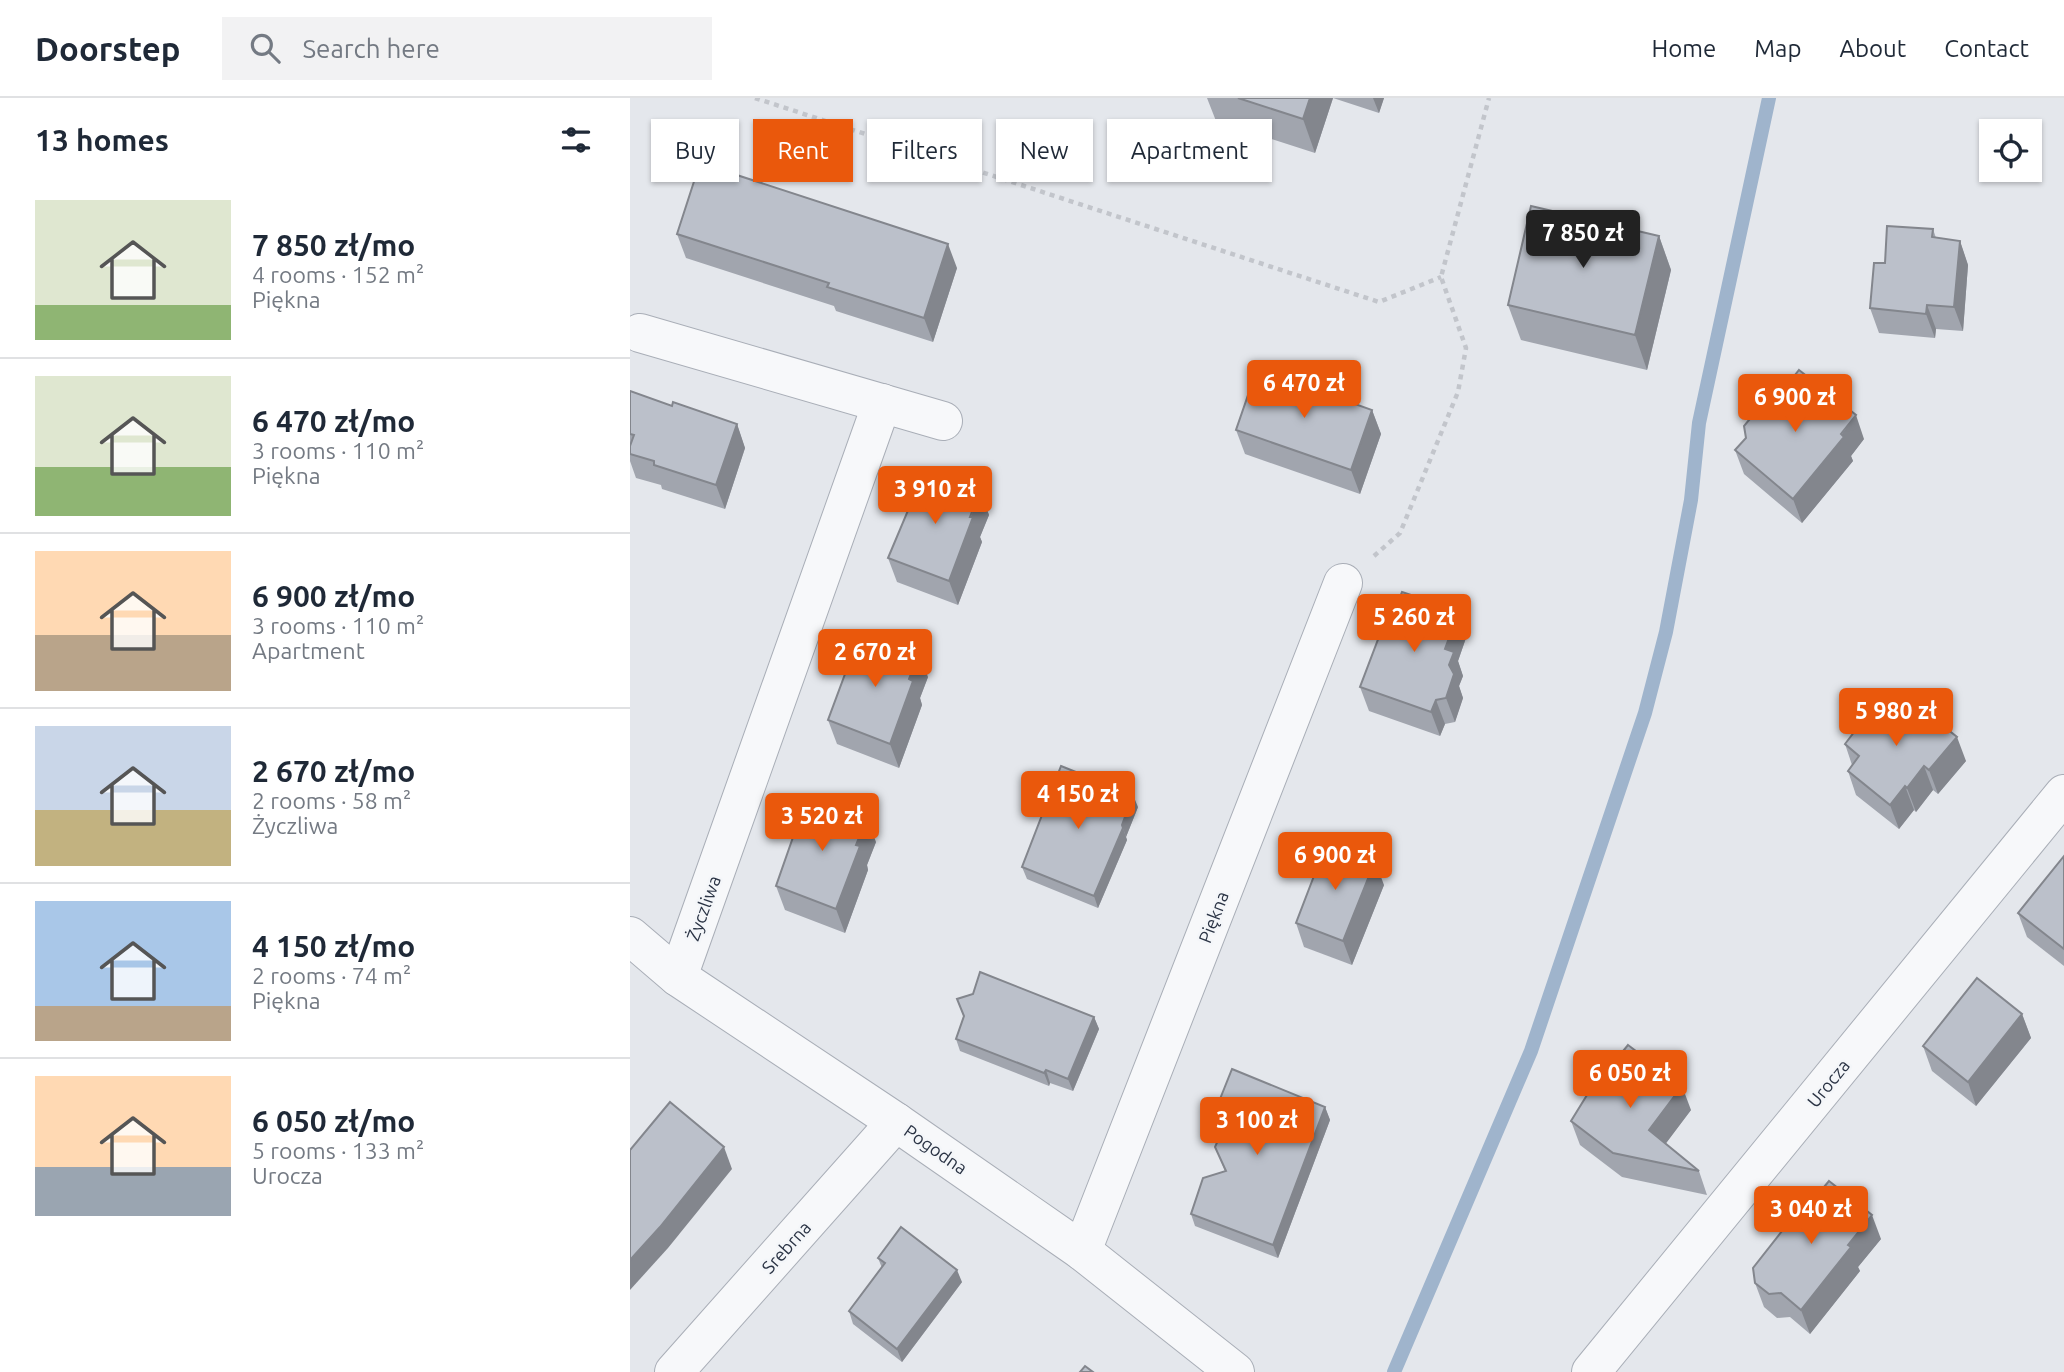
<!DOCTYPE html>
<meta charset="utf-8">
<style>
body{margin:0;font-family:Ubuntu,sans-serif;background:#f2f2f3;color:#1f2937;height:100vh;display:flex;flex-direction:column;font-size:26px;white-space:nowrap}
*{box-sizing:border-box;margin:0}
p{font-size:23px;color:#747a83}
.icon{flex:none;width:38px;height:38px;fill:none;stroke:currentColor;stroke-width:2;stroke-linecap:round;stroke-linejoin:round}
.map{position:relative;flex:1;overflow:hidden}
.sheet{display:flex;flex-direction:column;background:#fff;width:630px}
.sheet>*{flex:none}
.guide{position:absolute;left:21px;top:21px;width:665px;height:63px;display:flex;gap:14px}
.tools{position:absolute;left:1349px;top:21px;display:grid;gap:14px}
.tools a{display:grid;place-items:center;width:63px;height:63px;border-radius:0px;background:#fff;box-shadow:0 2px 5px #0004;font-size:35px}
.price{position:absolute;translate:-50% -60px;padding:0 16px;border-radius:7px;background:#ea580c;color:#fff;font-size:23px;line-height:46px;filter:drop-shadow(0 2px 4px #0008)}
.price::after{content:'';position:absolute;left:50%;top:42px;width:21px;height:16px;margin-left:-10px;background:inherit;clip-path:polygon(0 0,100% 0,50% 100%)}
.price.selected{background:#222;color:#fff}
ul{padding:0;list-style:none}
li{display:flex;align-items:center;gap:21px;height:175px;padding:0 35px}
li+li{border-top:2px solid #e0e1e3}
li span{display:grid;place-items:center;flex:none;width:196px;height:140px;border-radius:0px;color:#555}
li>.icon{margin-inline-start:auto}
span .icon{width:84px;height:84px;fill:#fffc;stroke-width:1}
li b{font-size:30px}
h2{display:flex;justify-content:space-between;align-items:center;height:84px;padding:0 35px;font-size:30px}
.tag{padding:0 24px;border-radius:0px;background:#fff;box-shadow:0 2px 5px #0004;font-size:24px;line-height:63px}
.tag.selected{background:#ea580c;color:#fff}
header{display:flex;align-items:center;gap:42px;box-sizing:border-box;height:98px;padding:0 35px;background:#fff;border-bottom:2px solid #e0e1e3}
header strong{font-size:33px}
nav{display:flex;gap:38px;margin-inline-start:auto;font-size:24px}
.search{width:490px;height:63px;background:#f2f2f3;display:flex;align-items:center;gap:18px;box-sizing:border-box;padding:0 24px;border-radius:0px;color:#747a83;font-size:26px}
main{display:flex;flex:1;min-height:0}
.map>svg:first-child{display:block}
</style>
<header>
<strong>Doorstep</strong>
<div class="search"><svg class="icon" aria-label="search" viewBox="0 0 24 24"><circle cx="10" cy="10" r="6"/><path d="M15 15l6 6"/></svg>Search here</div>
<nav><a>Home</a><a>Map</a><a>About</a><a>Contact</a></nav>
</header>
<main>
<section class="sheet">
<h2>13 homes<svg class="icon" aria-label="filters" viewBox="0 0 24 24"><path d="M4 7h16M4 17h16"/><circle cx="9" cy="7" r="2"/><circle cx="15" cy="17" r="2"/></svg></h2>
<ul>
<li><span style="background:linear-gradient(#dfe7d0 75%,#8fb573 0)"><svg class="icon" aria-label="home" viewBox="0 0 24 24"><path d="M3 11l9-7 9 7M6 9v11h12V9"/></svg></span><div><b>7 850 zł/mo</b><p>4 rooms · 152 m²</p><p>Piękna</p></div></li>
<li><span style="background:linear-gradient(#dfe7d0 65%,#8fb573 0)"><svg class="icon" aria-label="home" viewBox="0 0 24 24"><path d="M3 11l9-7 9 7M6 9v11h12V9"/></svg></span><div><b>6 470 zł/mo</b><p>3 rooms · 110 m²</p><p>Piękna</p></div></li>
<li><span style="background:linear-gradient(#ffd9b3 60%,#b9a48a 0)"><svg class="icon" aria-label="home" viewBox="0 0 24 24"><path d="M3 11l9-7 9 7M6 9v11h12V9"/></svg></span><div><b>6 900 zł/mo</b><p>3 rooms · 110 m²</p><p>Apartment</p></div></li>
<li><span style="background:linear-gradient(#c9d6e8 60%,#c2b280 0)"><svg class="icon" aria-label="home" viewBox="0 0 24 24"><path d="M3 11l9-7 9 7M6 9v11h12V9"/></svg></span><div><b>2 670 zł/mo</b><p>2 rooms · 58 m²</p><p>Życzliwa</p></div></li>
<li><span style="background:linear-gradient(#a9c7e8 75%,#b9a48a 0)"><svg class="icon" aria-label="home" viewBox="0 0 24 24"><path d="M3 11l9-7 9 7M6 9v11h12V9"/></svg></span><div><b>4 150 zł/mo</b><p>2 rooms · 74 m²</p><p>Piękna</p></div></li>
<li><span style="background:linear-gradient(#ffd9b3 65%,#9aa5b1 0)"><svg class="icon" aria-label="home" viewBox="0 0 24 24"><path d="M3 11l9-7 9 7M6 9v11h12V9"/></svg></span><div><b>6 050 zł/mo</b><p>5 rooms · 133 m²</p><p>Urocza</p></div></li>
</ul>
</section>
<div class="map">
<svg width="1434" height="1274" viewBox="0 0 1434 1274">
<rect width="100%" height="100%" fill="#e4e7ec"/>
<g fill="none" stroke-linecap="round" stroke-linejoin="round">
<path stroke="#9fb4cc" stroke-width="14" d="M764 1274 901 953 1015 615 1036 534 1061 402 1069 325 1139 0"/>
<g stroke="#a9aeb7" stroke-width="40">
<g id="minor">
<path d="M10 235 313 323"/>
<path d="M0 838 48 879 266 1024 452 1153 605 1274"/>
<path d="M48 879 252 305"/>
<path d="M452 1153 713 485"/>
<path d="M44 1274 266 1024"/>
<path d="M961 1274 1434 696"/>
</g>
</g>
<g stroke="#c2c5cb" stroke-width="4.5" stroke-dasharray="5 5" stroke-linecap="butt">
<path d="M125 0 749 204 811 179"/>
<path d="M744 458 770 435 828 294 836 250 811 179 859 0"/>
</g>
<use href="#minor" stroke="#f7f8fa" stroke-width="38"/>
</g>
<g fill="#a1a5ae">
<path d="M577 0H754L749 15 703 0 685 55 586 23Z"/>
<path d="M1303 131 1306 140 1330 143 1338 167 1333 233 1306 231 1305 240 1249 235 1240 210 1255 165Z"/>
<path d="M47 136 327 170 303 244 206 213 204 208 56 160Z"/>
<path d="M1029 138 1041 172 1017 272 891 242 878 207Z"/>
<path d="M0 293 42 308 107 326 115 350 95 411 32 391 31 387 6 380 0 363Z"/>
<path d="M742 312 751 336 730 396 615 356 606 332Z"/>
<path d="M1234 341 1221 358 1223 363 1172 425 1114 376 1105 352Z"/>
<path d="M350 393 359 417 350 439 352 444 328 507 267 484 258 460Z"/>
<path d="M829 513 837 537 828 563 833 578 829 588 833 600 825 624 815 626 810 638 739 613 730 589 757 532Z"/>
<path d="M298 579 290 600 292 607 269 670 207 646 198 622Z"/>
<path d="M1267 619 1336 663 1308 696 1303 692 1286 714 1284 712 1269 731 1226 697 1218 673 1222 667 1215 646Z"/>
<path d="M508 709 496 739 497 742 468 810 397 781 392 769Z"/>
<path d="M171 726 246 744 237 767 238 772 215 835 155 812 146 788Z"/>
<path d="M1434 758V868L1397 839 1388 815Z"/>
<path d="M754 787 722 867 674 849 666 825Z"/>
<path d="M327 901 464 919 469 931 443 993 420 985 419 988 330 953 326 941 334 919Z"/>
<path d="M1392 916 1401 940 1346 1008 1302 973 1293 948Z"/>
<path d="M695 1009 700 1022 648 1160 565 1128 561 1116 595 1073 585 1049 594 1030 589 1028 584 1016Z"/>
<path d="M1061 1012 1035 1046 1069 1073 1077 1097 992 1079 950 1047 941 1023Z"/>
<path d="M1175 1112 1251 1141 1228 1169 1230 1173 1180 1236 1160 1219 1147 1220 1134 1209 1125 1185Z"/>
<path d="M248 1160 332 1184 272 1264 223 1226 219 1213 252 1170Z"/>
</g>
<g fill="#83868d">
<path d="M680 0H703L685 55 673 21Z"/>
<path d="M743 0H754L749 15Z"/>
<path d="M1029 138 1041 172 1017 272 1005 237Z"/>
<path d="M1330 143 1338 167 1333 233 1324 209Z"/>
<path d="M318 146 327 170 303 244 294 220Z"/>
<path d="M1297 207 1306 231 1305 240 1296 216Z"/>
<path d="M742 312 751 336 730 396 721 372Z"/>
<path d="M1226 317 1234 341 1221 358 1223 363 1172 425 1163 401Z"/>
<path d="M107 326 115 350 95 411 86 387Z"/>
<path d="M350 393 359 417 350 439 352 444 328 507 319 483Z"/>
<path d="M829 513 837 537 828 563 833 578 829 588 833 600 825 624 816 600 819 567 815 551Z"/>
<path d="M289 555 298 579 290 600 292 607 269 670 260 646 279 581Z"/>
<path d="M806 602 815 626 810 638 801 614Z"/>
<path d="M1327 639 1336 663 1308 696 1299 672Z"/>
<path d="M1294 668 1303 692 1286 714 1277 690Z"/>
<path d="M1275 688 1284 712 1269 731 1260 707Z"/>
<path d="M503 697 508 709 496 739 492 727Z"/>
<path d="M237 720 246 744 237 767 238 772 215 835 206 811 226 747Z"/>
<path d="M493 730 497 742 468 810 464 798Z"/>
<path d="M745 763 754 787 722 867 713 843Z"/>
<path d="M1392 916 1401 940 1346 1008 1338 984Z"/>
<path d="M464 919 469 931 443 993 438 981Z"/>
<path d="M416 972 420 985 419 988 414 975Z"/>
<path d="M1052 988 1061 1012 1028 1056 1019 1032Z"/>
<path d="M695 1009 700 1022 648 1160 643 1147Z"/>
<path d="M94 1049 102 1071 38 1150 0 1192V1162Z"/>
<path d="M1242 1117 1251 1141 1228 1169 1230 1173 1180 1236 1171 1212 1218 1147Z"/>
<path d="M327 1172 332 1184 272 1264 267 1251Z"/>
</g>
<g fill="#bbc0ca" stroke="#83868d" stroke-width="2">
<path d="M608 0H680L673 21Z"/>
<path d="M70 65 318 146 294 220 197 189 199 185 47 136Z"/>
<path d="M901 108 1029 138 1005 237 878 207Z"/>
<path d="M1257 128 1303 131 1302 139 1330 143 1324 209 1297 207 1296 216 1240 210 1244 165H1255Z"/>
<path d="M627 271 742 312 721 372 606 332Z"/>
<path d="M1169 272 1226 317 1211 336 1214 339 1163 401 1105 352 1116 340 1114 328 1128 311 1139 310Z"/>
<path d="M0 293 42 308 43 304 107 326 86 387 24 367V363L0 356V348L4 337 0 336Z"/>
<path d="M295 372 350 393 340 419H343L319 483 258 460Z"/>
<path d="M772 494 829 513 815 551 824 554 819 567 824 576 816 600 806 602 801 614 730 589 752 531 757 532Z"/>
<path d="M234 535 289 555 279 581 283 583 260 646 198 622 221 560 225 561Z"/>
<path d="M1281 602 1327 639 1299 672 1294 668 1277 690 1275 688 1260 707 1218 673 1229 658 1215 646 1248 603 1267 619Z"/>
<path d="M431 668 503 697 492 727 493 730 464 798 392 769Z"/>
<path d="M181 699 237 720 226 747 230 748 206 811 146 788 168 725 171 726Z"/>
<path d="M697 744 745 763 713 843 666 825Z"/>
<path d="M1434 758V851L1388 815Z"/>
<path d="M350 874 464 919 438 981 416 972 414 975 326 941 334 918 327 901 343 896Z"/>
<path d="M1347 880 1392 916 1338 984 1293 948Z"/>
<path d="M998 947 1052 988 1019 1032 1069 1073 983 1055 941 1023 970 976 973 978Z"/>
<path d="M602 971 695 1009 643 1147 561 1116 573 1080 596 1073 585 1049 598 1020 584 1016Z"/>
<path d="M40 1004 94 1049 30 1129 0 1162V1052Z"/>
<path d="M1199 1083 1242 1117 1218 1147 1221 1149 1171 1212 1151 1195 1139 1196 1125 1185 1123 1170 1171 1109 1175 1112Z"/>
<path d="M271 1129 327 1172 267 1251 219 1213 255 1165 248 1160Z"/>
<path d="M455 1268 463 1274H450Z"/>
</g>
<g text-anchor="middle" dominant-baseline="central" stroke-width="5" stroke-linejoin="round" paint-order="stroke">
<g font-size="18" fill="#2b3445" stroke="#f4f6f9">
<text transform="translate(73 810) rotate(-70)">Życzliwa</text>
<text transform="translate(583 819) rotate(-69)">Piękna</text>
<text transform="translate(1198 985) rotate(-51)">Urocza</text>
<text transform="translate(306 1051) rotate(35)">Pogodna</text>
<text transform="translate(156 1149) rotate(-48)">Srebrna</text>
</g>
</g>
</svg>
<div class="tools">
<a><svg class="icon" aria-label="locate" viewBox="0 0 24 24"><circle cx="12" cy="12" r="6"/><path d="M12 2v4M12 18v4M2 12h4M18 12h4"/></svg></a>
</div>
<b class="price selected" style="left:953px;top:172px">7 850 zł</b>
<b class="price" style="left:674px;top:322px">6 470 zł</b>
<b class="price" style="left:1165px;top:336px">6 900 zł</b>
<b class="price" style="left:305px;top:428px">3 910 zł</b>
<b class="price" style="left:784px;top:556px">5 260 zł</b>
<b class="price" style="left:245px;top:591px">2 670 zł</b>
<b class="price" style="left:1266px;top:650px">5 980 zł</b>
<b class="price" style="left:448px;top:733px">4 150 zł</b>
<b class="price" style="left:192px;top:755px">3 520 zł</b>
<b class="price" style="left:705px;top:794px">6 900 zł</b>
<b class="price" style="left:1000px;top:1012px">6 050 zł</b>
<b class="price" style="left:627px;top:1059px">3 100 zł</b>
<b class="price" style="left:1181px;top:1148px">3 040 zł</b>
<div class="guide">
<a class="tag">Buy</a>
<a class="tag selected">Rent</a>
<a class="tag">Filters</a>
<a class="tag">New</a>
<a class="tag">Apartment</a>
</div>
</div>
</main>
